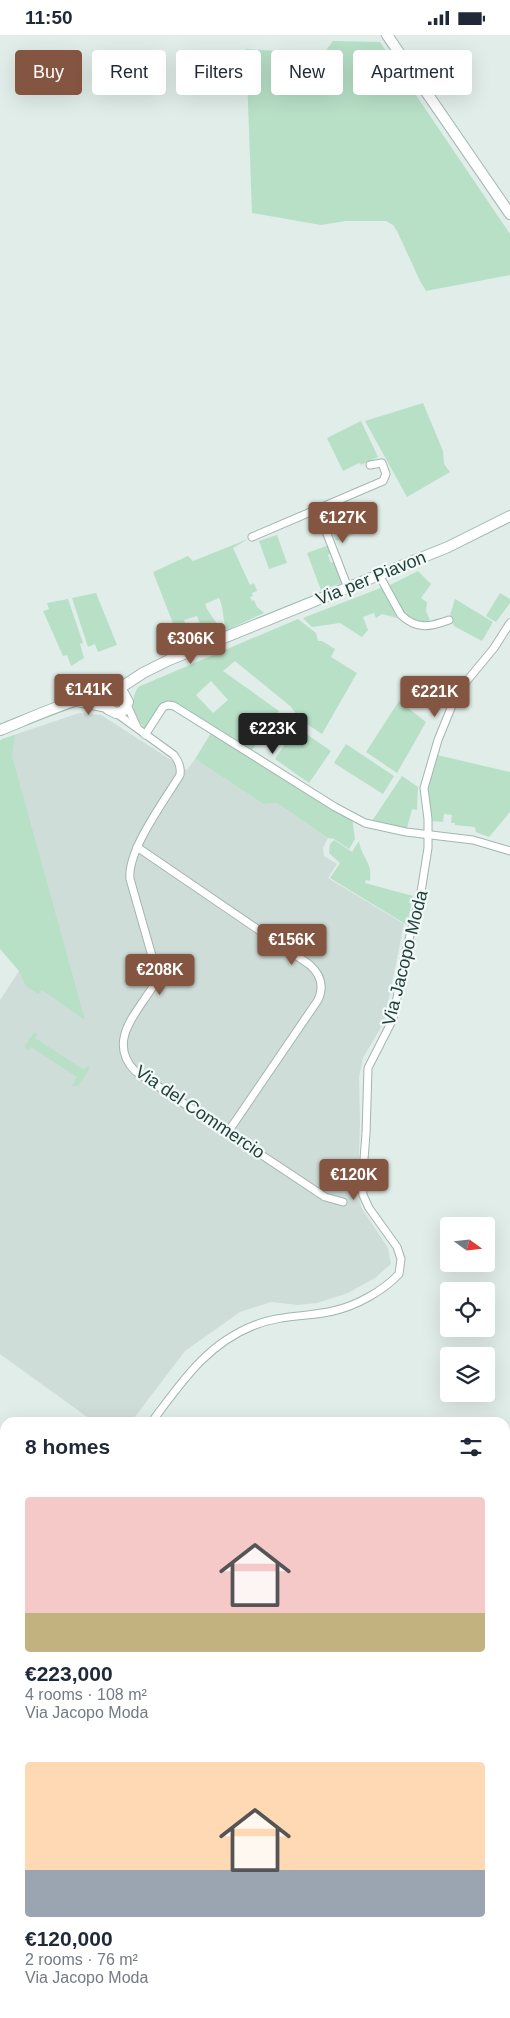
<!DOCTYPE html>
<meta charset="utf-8">
<style>
body{margin:0;font-family:Helvetica,sans-serif;background:#f2f2f3;color:#1f2937;height:100vh;display:flex;flex-direction:column;font-size:19px;white-space:nowrap}
*{box-sizing:border-box;margin:0}
p{font-size:16px;color:#747a83}
.icon{flex:none;width:28px;height:28px;fill:none;stroke:currentColor;stroke-width:2;stroke-linecap:round;stroke-linejoin:round}
.map{position:relative;flex:1;overflow:hidden}
.panel{position:absolute;left:0px;top:1382px;width:510px;height:601px;display:flex;flex-direction:column;background:#fff;border-radius:15px 15px 0 0;box-shadow:0 5px 20px #0002}
.panel>*{flex:none}
.top-card{position:absolute;left:15px;top:15px;width:480px;height:45px;display:flex;gap:10px}
.needle{width:32px;rotate:105deg}
.controls{position:absolute;left:440px;top:1182px;display:grid;gap:10px}
.controls a{display:grid;place-items:center;width:55px;height:55px;border-radius:5px;background:#fff;box-shadow:0 5px 20px #0002;font-size:25px}
.price{position:absolute;translate:-50% -42px;padding:0 11px;border-radius:5px;background:#845541;color:#fff;font-size:16px;line-height:32px;filter:drop-shadow(0 1px 2px #0008)}
.price::after{content:'';position:absolute;left:50%;top:30px;width:15px;height:11px;margin-left:-8px;background:inherit;clip-path:polygon(0 0,100% 0,50% 100%)}
.price.on{background:#222;color:#fff}
ul{padding:0;list-style:none}
li{display:grid;align-content:center;gap:10px;height:265px;padding:0 25px}
li span{display:grid;place-items:center;height:155px;border-radius:5px;color:#555}
li>.icon{margin-inline-start:auto}
span .icon{width:90px;height:90px;fill:#fffc;stroke-width:1}
li b{font-size:21px}
h2{display:flex;justify-content:space-between;align-items:center;height:60px;padding:0 25px;font-size:21px}
.pill{padding:0 18px;border-radius:5px;background:#fff;box-shadow:0 5px 20px #0002;font-size:18px;line-height:45px}
.pill.on{background:#845541;color:#fff}
.status{display:flex;justify-content:space-between;align-items:center;height:35px;padding:0 25px;background:#fff;direction:ltr}
.status svg{height:14px;fill:currentColor}
.map>svg:first-child{display:block}
</style>
<div class="status"><b>11:50</b><svg viewBox="0 0 49 12"><path d="M0 12V9h3v3zM5 12V6h3v6zM10 12V3h3v9zM15 12V0h3v12zM26 1h20v11H26zM47 4h2v5h-2z"/></svg></div>
<div class="map">
<svg width="510" height="1983" viewBox="0 0 510 1983">
<rect width="100%" height="100%" fill="#e1ede9"/>
<path fill="#cfddd8" d="M79 678 101 680 187 735 195 724 263 769 277 768 328 803 323 813 324 821 337 829 328 843 404 889 384 987 363 1023 359 1042 360 1089 358 1149 361 1172 388 1213 391 1229 375 1243 348 1258 317 1268 298 1270 271 1267 240 1277 185 1316 131 1387H94L0 1319V965L19 936 2 704Z"/>
<g fill="#b7e0c7" fill-rule="evenodd">
<path d="M333 6 380 7 510 199V240L426 256 420 246 397 196 393 190 386 186H346L321 190 252 178 246 14 323 19Z"/>
<path d="M423 368 443 416 444 429 450 437 407 462 365 386Z"/>
<path d="M361 386 378 422 361 430 359 428 343 436 327 403Z"/>
<path d="M349 469 360 497 336 506 325 479Z"/>
<path d="M277 500 287 528 269 534 259 506Z"/>
<path d="M248 504 233 513 250 550 254 548 257 556 252 558 253 561 250 562 252 566 254 565 257 572 264 578 227 595C222 584 224 573 219 563L205 569C209 580 217 586 221 597L205 603 197 581 184 585 185 588 174 591 153 537 188 521 193 526Z"/>
<path d="M329 510 331 518 328 520 331 528 335 526 342 548 321 555 307 518Z"/>
<path d="M418 536 431 549 421 563 427 567 426 576 430 585 421 590 408 585 386 552Z"/>
<path d="M383 552 397 583 382 579 376 583 374 578 363 582 368 595 362 602 340 588 312 592 303 583Z"/>
<path d="M96 558 117 610 98 617 95 609 88 612 72 563Z"/>
<path d="M500 558 510 564V568L496 587 486 581Z"/>
<path d="M68 564 83 608 80 609 84 623 71 631 67 620 63 621 43 576 49 574 47 568Z"/>
<path d="M455 564 493 587 482 606 454 591 450 580Z"/>
<path d="M298 584 316 598 318 606H322L335 614 331 622 357 638 322 699 302 686 290 671 235 626 223 636 279 676 250 718 352 782 355 804 349 814 334 804 328 803 277 768 263 769 195 724 213 695 168 670 148 696C134 683 128 670 138 652ZM211 646 228 665 213 678 196 660Z"/>
<path d="M399 666 426 687 397 738 366 717Z"/>
<path d="M296 692 331 716 309 748 275 724Z"/>
<path d="M15 700 12 721 85 985 42 955 38 959 26 951 19 936 0 914V705Z"/>
<path d="M346 709 394 741 383 759 334 728Z"/>
<path d="M437 720 510 737V777L489 802 476 797 475 792 455 790V788H451L452 780 444 779 443 787 432 786C424 758 429 747 437 720Z"/>
<path d="M402 741 418 752 417 775 412 774 406 797 370 789Z"/>
<path d="M334 805 352 817 359 806C361 822 373 827 370 846L366 845 365 848 413 861 407 890 330 843 340 828 329 818 330 809Z"/>
<path d="M34 997 37 999 35 1003 84 1035 87 1031 90 1033 78 1051H72L77 1042 31 1012 28 1016 25 1011Z"/>
</g>
<g fill="none" stroke-linecap="round" stroke-linejoin="round">
<path stroke="#83c2d8" stroke-width="2.5" d="M505 1527 510 1526"/>
<g stroke="#a3b5b1" stroke-width="9">
<g id="minor">
<path d="M317 473 348 553"/>
<path d="M252 502 383 446 386 439 382 428 370 430"/>
<path d="M379 540 401 580C417 595 430 592 449 585"/>
<path d="M127 670 137 692"/>
<path d="M116 678 174 720C179 727 181 732 180 740 165 765 127 815 130 844L158 942C156 948 152 953 148 959 132 983 109 1009 135 1036L325 1162 343 1167"/>
<path d="M145 700 163 672 168 670 174 671 335 772 365 788 406 797 473 805 510 816"/>
<path d="M137 812 310 930C321 940 324 952 318 965L228 1097"/>
<path d="M151 1388C181 1348 206 1309 255 1290 280 1280 307 1282 333 1276 356 1271 383 1256 399 1239L401 1224 397 1212 369 1173 363 1160 362 1149 366 1099 368 1033 393 984 405 920 421 857 428 813V784L424 753 438 705 451 673 461 653 494 613 510 588"/>
<path d="M0 1566 5 1563"/>
<path d="M505 1807 510 1808"/>
<path d="M0 1821 5 1820"/>
<path d="M198 1979 201 1983"/>
</g>
</g>
<g stroke="#9ebab3" stroke-width="12">
<g id="secondary">
<path d="M387 0 510 179"/>
<path d="M117 655 143 638 169 625 448 512 510 481"/>
<path d="M78 666 107 672"/>
<path d="M0 695C22 687 106 648 123 658L128 667 123 676 116 678 108 674 106 664 110 658"/>
</g>
</g>
<use href="#minor" stroke="#fff" stroke-width="7"/>
<use href="#secondary" stroke="#fff" stroke-width="10"/>
</g>
<g text-anchor="middle" dominant-baseline="central" stroke-width="4.5" stroke-linejoin="round" paint-order="stroke">
<g font-size="18" fill="#1f3f3a" stroke="#f2f9f6">
<text transform="translate(371 543) rotate(-22)">Via per Piavon</text>
<text transform="translate(405 923) rotate(-76)">Via Jacopo Moda</text>
<text transform="translate(200 1077) rotate(34)">Via del Commercio</text>
</g>
</g>
</svg>
<div class="controls">
<a><svg class="needle" viewBox="-14 -14 28 28"><path d="M0-13l5 13h-10z" fill="#e53935"/><path d="M0 13l5-13h-10z" fill="#747a83"/></svg></a>
<a><svg class="icon" aria-label="locate" viewBox="0 0 24 24"><circle cx="12" cy="12" r="6"/><path d="M12 2v4M12 18v4M2 12h4M18 12h4"/></svg></a>
<a><svg class="icon" aria-label="layers" viewBox="0 0 24 24"><path d="M12 4l9 5-9 5-9-5zM3 14l9 5 9-5"/></svg></a>
</div>
<b class="price" style="left:343px;top:509px">€127K</b>
<b class="price" style="left:191px;top:630px">€306K</b>
<b class="price" style="left:89px;top:681px">€141K</b>
<b class="price" style="left:435px;top:683px">€221K</b>
<b class="price on" style="left:273px;top:720px">€223K</b>
<b class="price" style="left:292px;top:931px">€156K</b>
<b class="price" style="left:160px;top:961px">€208K</b>
<b class="price" style="left:354px;top:1166px">€120K</b>
<div class="top-card">
<a class="pill on">Buy</a>
<a class="pill">Rent</a>
<a class="pill">Filters</a>
<a class="pill">New</a>
<a class="pill">Apartment</a>
</div>
<section class="panel">
<h2>8 homes<svg class="icon" aria-label="filters" viewBox="0 0 24 24"><path d="M4 7h16M4 17h16"/><circle cx="9" cy="7" r="2"/><circle cx="15" cy="17" r="2"/></svg></h2>
<ul>
<li><span style="background:linear-gradient(#f6c9c9 75%,#c2b280 0)"><svg class="icon" aria-label="home" viewBox="0 0 24 24"><path d="M3 11l9-7 9 7M6 9v11h12V9"/></svg></span><div><b>€223,000</b><p>4 rooms · 108 m²</p><p>Via Jacopo Moda</p></div></li>
<li><span style="background:linear-gradient(#ffd9b3 70%,#9aa5b1 0)"><svg class="icon" aria-label="home" viewBox="0 0 24 24"><path d="M3 11l9-7 9 7M6 9v11h12V9"/></svg></span><div><b>€120,000</b><p>2 rooms · 76 m²</p><p>Via Jacopo Moda</p></div></li>
</ul>
</section>
</div>
